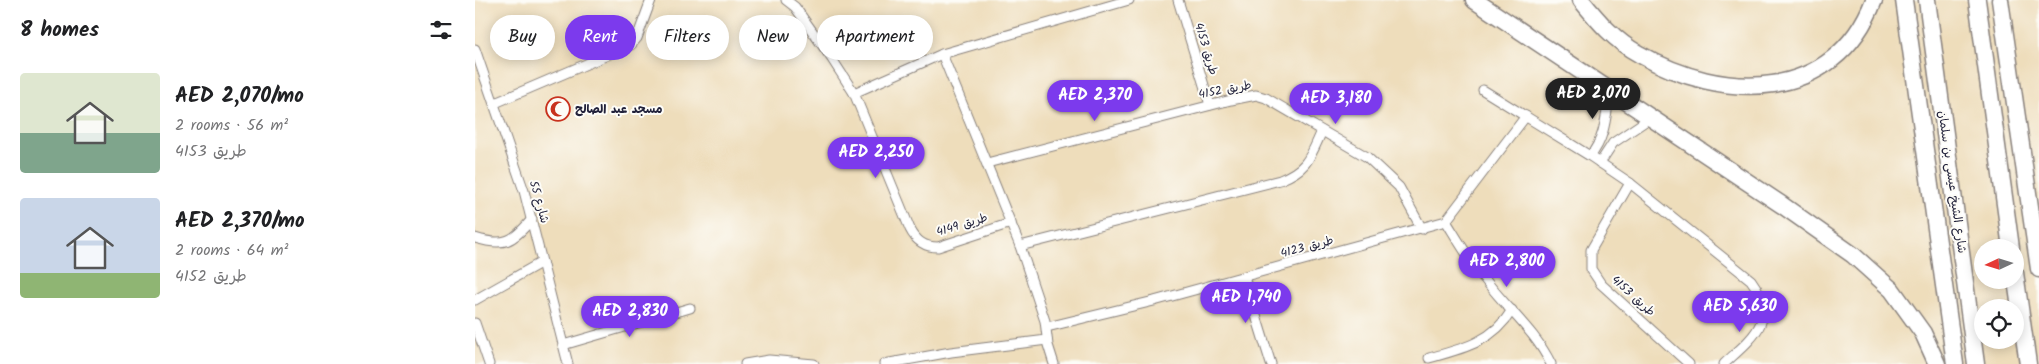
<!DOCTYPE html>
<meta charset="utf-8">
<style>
body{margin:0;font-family:Kalam,"Playpen Sans Arabic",sans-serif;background:#f2f2f2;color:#202124;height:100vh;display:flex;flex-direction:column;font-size:19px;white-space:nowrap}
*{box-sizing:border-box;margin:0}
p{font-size:16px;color:#757577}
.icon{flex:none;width:28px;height:28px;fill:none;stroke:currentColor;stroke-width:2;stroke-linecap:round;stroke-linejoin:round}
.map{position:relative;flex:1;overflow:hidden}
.panel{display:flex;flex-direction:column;background:#fff;width:475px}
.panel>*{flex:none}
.banner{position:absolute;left:15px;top:15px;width:475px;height:45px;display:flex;gap:10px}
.needle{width:32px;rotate:266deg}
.fabs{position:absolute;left:1499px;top:239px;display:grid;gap:10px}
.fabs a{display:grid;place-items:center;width:50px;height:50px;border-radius:50%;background:#fff;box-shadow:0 2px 12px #0003;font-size:25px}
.price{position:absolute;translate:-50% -42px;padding:0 11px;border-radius:18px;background:#7c3aed;color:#fff;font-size:16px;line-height:32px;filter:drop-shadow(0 1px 2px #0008)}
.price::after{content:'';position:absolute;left:50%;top:30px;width:15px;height:11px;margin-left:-8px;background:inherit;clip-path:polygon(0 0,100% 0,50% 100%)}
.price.current{background:#222;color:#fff}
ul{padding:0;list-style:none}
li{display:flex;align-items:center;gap:15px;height:125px;padding:0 20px}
li span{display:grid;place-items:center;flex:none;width:140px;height:100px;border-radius:5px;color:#555}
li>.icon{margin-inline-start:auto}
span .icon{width:60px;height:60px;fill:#fffc;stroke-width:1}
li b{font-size:21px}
h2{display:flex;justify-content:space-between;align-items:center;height:60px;padding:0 20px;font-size:21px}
.tag{padding:0 18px;border-radius:22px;background:#fff;box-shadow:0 2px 12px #0003;font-size:18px;line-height:45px}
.tag.current{background:#7c3aed;color:#fff}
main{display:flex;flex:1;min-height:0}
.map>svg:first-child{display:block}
</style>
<main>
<section class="panel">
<h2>8 homes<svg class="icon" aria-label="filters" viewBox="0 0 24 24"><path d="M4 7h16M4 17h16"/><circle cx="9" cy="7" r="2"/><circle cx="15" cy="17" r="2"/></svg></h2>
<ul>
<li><span style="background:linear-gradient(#dfe7d0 60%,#7fa58c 0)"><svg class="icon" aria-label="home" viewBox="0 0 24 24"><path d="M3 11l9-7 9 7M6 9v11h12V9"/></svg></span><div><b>AED 2,070/mo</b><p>2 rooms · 56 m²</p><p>طريق 4153</p></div></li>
<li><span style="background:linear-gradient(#c9d6e8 75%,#8fb573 0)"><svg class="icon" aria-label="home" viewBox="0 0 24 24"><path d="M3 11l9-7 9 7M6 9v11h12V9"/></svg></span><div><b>AED 2,370/mo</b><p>2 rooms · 64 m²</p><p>طريق 4152</p></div></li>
</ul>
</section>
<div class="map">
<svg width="1564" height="364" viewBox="0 0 1564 364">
<rect width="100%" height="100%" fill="#fdfcf7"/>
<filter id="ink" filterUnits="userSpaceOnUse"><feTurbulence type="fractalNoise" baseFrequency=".02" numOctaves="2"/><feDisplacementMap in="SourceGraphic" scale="10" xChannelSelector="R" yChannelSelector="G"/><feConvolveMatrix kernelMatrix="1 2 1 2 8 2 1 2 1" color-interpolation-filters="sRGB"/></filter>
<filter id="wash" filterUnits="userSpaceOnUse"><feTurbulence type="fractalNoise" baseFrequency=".0096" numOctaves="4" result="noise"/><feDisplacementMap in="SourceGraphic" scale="20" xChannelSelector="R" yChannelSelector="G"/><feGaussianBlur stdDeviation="1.12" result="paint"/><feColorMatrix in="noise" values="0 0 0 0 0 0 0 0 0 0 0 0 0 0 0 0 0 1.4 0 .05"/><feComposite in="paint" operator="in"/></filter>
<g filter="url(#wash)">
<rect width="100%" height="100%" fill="#edb"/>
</g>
<g filter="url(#ink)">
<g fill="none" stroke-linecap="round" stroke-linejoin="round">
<g stroke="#88807b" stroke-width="11">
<g id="minor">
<path d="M311 0 320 7 357 59 379 93 435 229C441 241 449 247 463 247L536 223"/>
<path d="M703 0 735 105"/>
<path d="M0 49 49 191 93 364"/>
<path d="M467 54 545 246 570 321 573 345 579 364"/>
<path d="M1008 90 1115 156 1155 183 1276 280C1305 319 1277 338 1249 364"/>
<path d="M379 93 467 54 654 0"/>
<path d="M20 103 156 45 162 38 176 0"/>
<path d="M1115 156C1131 138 1131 113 1135 91"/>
<path d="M512 163 756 100 781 95 791 98 892 157 924 187 947 229"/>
<path d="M1125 163 1138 143 1175 118"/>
<path d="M1155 183 1116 250V269L1126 284 1214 364"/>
<path d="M971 221C984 242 996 263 1012 282 1034 311 1060 331 1076 364"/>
<path d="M0 238C29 247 38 242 57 219"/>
<path d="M545 246 805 180C833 169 835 157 847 131"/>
<path d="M769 277 796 364"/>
<path d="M0 300 67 262"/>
<path d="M0 323 14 364"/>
<path d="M572 327 679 301 971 221 1051 116"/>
<path d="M88 345 215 308"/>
<path d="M954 358C987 349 1018 342 1037 310"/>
<path d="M270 364 294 360 339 364"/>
<path d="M409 364 476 352 572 340"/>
</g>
</g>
<g stroke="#88807b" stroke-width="19">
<g id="motorway">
<path d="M999 0 1307 205 1378 255 1417 290 1448 333 1462 364"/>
<path d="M1106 0C1123 21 1140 41 1164 54 1248 102 1359 104 1399 0"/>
<path d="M1429 0 1480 364"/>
<path d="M1452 0 1501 364"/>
<path d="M1502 0 1536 248"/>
<path d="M1525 0 1564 269"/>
<path d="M1540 273 1553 364"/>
</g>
</g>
<use href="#minor" stroke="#fff" stroke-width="9"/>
<use href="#motorway" stroke="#fff" stroke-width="16"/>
</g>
</g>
<defs>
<g id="mosque-ring" transform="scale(1.25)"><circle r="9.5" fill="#fdfcf7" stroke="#c8321e" stroke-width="1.5"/><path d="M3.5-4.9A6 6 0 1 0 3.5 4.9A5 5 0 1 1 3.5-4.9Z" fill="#c8321e"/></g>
</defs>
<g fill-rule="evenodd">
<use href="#mosque-ring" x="83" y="109"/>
</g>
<g text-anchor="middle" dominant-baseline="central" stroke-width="4" stroke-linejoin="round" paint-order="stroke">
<g font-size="12" fill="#22223b" stroke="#fdfcf7">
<text transform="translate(731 49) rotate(73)">طريق 4153</text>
<text transform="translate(750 90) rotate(-11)">طريق 4152</text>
<text transform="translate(1477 182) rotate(82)">شارع الشيخ عيسى بن سلمان</text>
<text transform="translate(64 202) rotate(74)">شارع 55</text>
<text transform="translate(487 225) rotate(-17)">طريق 4149</text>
<text transform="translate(832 247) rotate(-15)">طريق 4123</text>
<text transform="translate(1158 296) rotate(42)">طريق 4153</text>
</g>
<g font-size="12" font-weight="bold" fill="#22223b" stroke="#fdfcf7" text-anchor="start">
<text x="100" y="109">مسجد عبد الصالح</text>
</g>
</g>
</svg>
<div class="fabs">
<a><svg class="needle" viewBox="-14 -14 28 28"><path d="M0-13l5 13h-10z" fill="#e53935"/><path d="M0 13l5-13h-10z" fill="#757577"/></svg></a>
<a><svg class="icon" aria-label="locate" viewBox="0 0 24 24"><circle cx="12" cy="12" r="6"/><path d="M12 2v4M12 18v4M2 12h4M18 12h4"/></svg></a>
</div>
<b class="price current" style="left:1118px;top:120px">AED 2,070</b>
<b class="price" style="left:620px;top:122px">AED 2,370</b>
<b class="price" style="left:861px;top:125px">AED 3,180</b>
<b class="price" style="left:401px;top:179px">AED 2,250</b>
<b class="price" style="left:1032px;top:288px">AED 2,800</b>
<b class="price" style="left:771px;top:324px">AED 1,740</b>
<b class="price" style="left:1265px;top:333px">AED 5,630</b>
<b class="price" style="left:155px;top:338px">AED 2,830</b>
<div class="banner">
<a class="tag">Buy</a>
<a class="tag current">Rent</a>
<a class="tag">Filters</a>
<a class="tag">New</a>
<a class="tag">Apartment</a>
</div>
</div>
</main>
